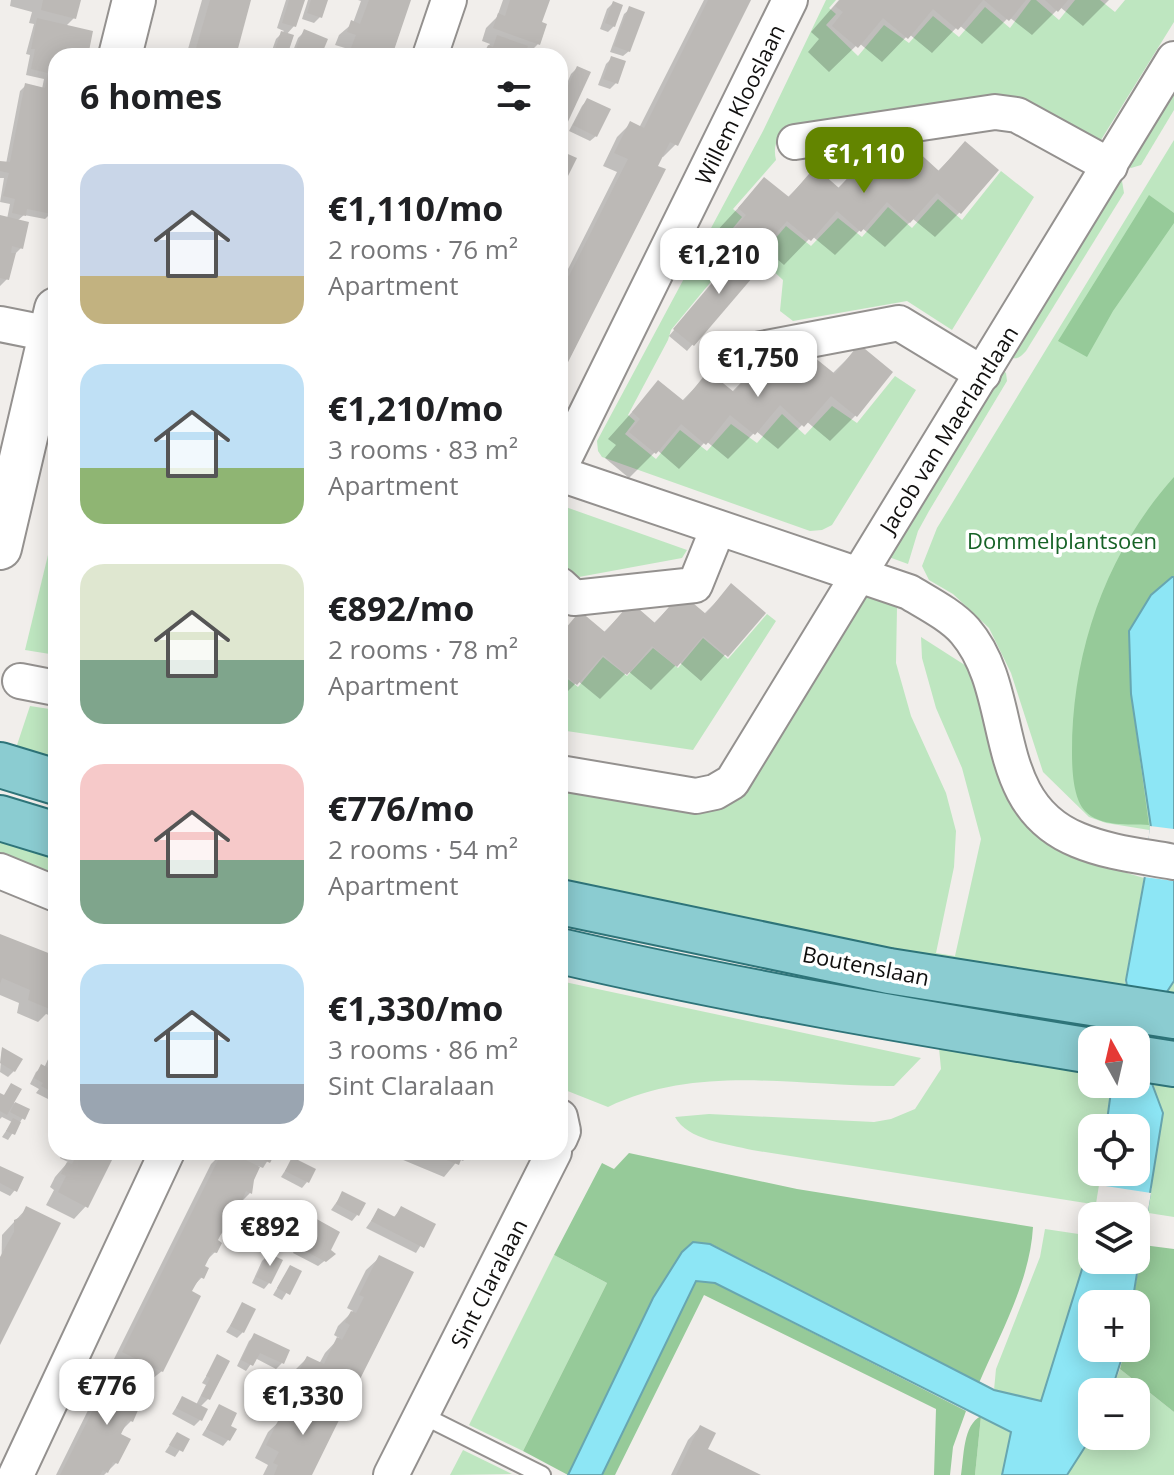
<!DOCTYPE html>
<meta charset="utf-8">
<style>
body{margin:0;font-family:"Open Sans",sans-serif;background:#f6f6f6;color:#202124;height:100vh;display:flex;flex-direction:column;font-size:30px;white-space:nowrap}
*{box-sizing:border-box;margin:0}
p{font-size:26px;color:#757577}
.icon{flex:none;width:44px;height:44px;fill:none;stroke:currentColor;stroke-width:2;stroke-linecap:round;stroke-linejoin:round}
.map{position:relative;flex:1;overflow:hidden}
.details{position:absolute;left:48px;top:48px;width:520px;height:1112px;display:flex;flex-direction:column;background:#fff;border-radius:24px;box-shadow:0 4px 20px #0003}
.details>*{flex:none}
.needle{width:52px;rotate:352deg}
.fabs{position:absolute;left:1078px;top:1026px;display:grid;gap:16px}
.fabs a{display:grid;place-items:center;width:72px;height:72px;border-radius:16px;background:#fff;box-shadow:0 4px 20px #0003;font-size:40px}
.price{position:absolute;translate:-50% -68px;padding:0 18px;border-radius:16px;background:#fff;color:#222;font-size:26px;line-height:52px;filter:drop-shadow(0 2px 4px #0008)}
.price::after{content:'';position:absolute;left:50%;top:48px;width:24px;height:18px;margin-left:-12px;background:inherit;clip-path:polygon(0 0,100% 0,50% 100%)}
.price.current{background:#638500;color:#fff}
ul{padding:0;list-style:none}
li{display:flex;align-items:center;gap:24px;height:200px;padding:0 32px}
li span{display:grid;place-items:center;flex:none;width:224px;height:160px;border-radius:24px;color:#555}
li>.icon{margin-inline-start:auto}
span .icon{width:96px;height:96px;fill:#fffc;stroke-width:1}
li b{font-size:34px}
h2{display:flex;justify-content:space-between;align-items:center;height:96px;padding:0 32px;font-size:34px}
.map>svg:first-child{display:block}
</style>
<div class="map">
<svg width="1174" height="1475" viewBox="0 0 1174 1475">
<rect width="100%" height="100%" fill="#f1eeeb"/>
<g fill="#bee6c0">
<path d="M826 0H836L829 8 836 14 826 25 858 56 884 25 909 43 933 16 959 37 985 7 1010 28 1031 0H1036L1059 20 1075 0H1100L1115 12 1125 0H1174V22L1096 148 1055 124 796 126C779 131 772 143 776 160L733 209 742 217 733 228 762 254 786 226 811 246 838 218 862 237 888 207 912 228 938 199 962 220 1001 171 1034 197 952 330 907 301 793 321 780 311 783 280 743 243 671 330 668 340 628 415 635 421 625 434 656 459 680 430 707 451 731 424 757 443 782 414 805 435 832 406 857 423 895 376 916 390 832 525 822 530 810 531 602 457 598 451 597 441 763 131Z"/>
<path d="M1174 83V110L1141 165 1131 168 1125 166Z"/>
<path d="M1174 140V834L1106 823 1089 817 1043 772 1011 673 989 628 953 594 929 580 922 566 937 528Z"/>
<path d="M1118 177 1122 181 1124 193 1026 351C1020 358 1016 360 1008 357Z"/>
<path d="M1001 368 1006 373 1007 381 929 511 918 531 908 564 886 556Z"/>
<path d="M560 505 687 550 682 558 568 579 560 567Z"/>
<path d="M56 522V655L25 650Z"/>
<path d="M875 595 897 608 896 663 911 716 946 793 956 831 954 867 936 953 955 956 981 839 962 768 936 708 922 658 921 637 971 669 998 756 1103 866 1144 878 1125 983 1167 990 1174 981V1002L1124 995 560 887V786L697 807 859 596Z"/>
<path d="M767 614 776 621 693 750 560 730V673L578 687 603 657 627 676 653 648 678 668 703 638 728 659Z"/>
<path d="M30 706 56 710V759L16 748Z"/>
<path d="M0 841 56 857V884L0 860Z"/>
<path d="M560 981 921 1058 894 1086C796 1087 701 1063 608 1107L560 1088Z"/>
<path d="M939 1048 1092 1064V1084H1112L1106 1128H1092V1172H1100V1185L1150 1193 1152 1189 1136 1082 1174 1078V1217L752 1150C728 1144 687 1140 675 1117L709 1114 874 1122 891 1119 915 1109 941 1069Z"/>
<path d="M1045 1229 1092 1236 1041 1401 994 1390 996 1369 1040 1257Z"/>
<path d="M554 1255 607 1283 523 1451 469 1425Z"/>
<path d="M1120 1369 1174 1412V1475H1067L1092 1436H1136V1392H1111Z"/>
<path d="M981 1416 1011 1433 1002 1475H975Z"/>
<path d="M463 1450 512 1474 450 1475Z"/>
</g>
<g fill="#96ca99">
<path d="M1149 195 1174 213V223L1113 311 1087 357 1058 341Z"/>
<path d="M1174 477V577H1172L1131 694 1149 825C1129 824 1100 827 1085 811 1073 798 1072 769 1072 752 1072 651 1106 553 1174 477Z"/>
<path d="M629 1153 797 1189 1033 1227C1030 1281 1000 1334 979 1383L711 1244 653 1298 568 1475 523 1451 607 1283 554 1255 602 1163 614 1169Z"/>
<path d="M1143 1245 1174 1249V1412L1120 1369 1125 1348H1136V1304H1132Z"/>
<path d="M695 1281 715 1283 966 1411 953 1447 950 1475H934L936 1409 704 1295 615 1475H602Z"/>
<path d="M981 1416 975 1475H961C964 1456 963 1425 981 1416Z"/>
</g>
<path fill="#8de6f5" stroke="#68a6b0" stroke-width="2" d="M1172 577H1174V981L1161 1001 1148 1073 1163 1113 1132 1304H1092V1348H1125L1111 1392H1092V1436L1067 1475H1002L1011 1432 715 1283 696 1281 602 1475H568L653 1298 682 1252 693 1242 710 1244 994 1390 1041 1401 1092 1237V1260H1136V1216L1100 1186V1172H1136V1128H1106L1112 1084H1136V1040L1126 980 1145 876 1151 827 1131 694 1129 631 1151 595Z"/>
<g fill="#f1eeeb">
<path d="M1150 826 1174 829V881L1144 877Z"/>
<path d="M1099 1185 1151 1193 1142 1245 1136 1244V1216H1094Z"/>
</g>
<g fill="#0003">
<path d="M11 0H79L74 18 66 26 85 56H56V189L51 213 45 219 24 215 17 221 21 248 13 256 7 279 0 286V217L7 219 10 204 0 202 4 178H0V163L6 164 20 91 26 85 42 89 44 79 26 75 30 55 26 54 34 24 29 23 32 12 10 6Z"/>
<path d="M202 0H249L234 56H186Z"/>
<path d="M286 0H303L294 26 286 35 285 56H270L276 39 284 31 277 28Z"/>
<path d="M308 0H325L320 17 314 23 302 19Z"/>
<path d="M358 0H409L389 56H342L345 48 335 45 339 35 353 23 361 1Z"/>
<path d="M503 0H548L540 24 538 44 526 56H479L490 44 482 41 486 28 497 17Z"/>
<path d="M704 0H749L676 144 663 157 660 156 560 374V274L565 275 617 172 603 166 617 137 630 124 639 128Z"/>
<path d="M839 0H1109L1083 26 1060 7 1032 35 1009 17 982 44 959 25 932 53 909 34 882 62 859 43 829 72 808 52 819 39 811 32Z"/>
<path d="M613 3 614 26 608 32 600 29 607 9Z"/>
<path d="M630 9 629 51 623 56 610 52 624 14Z"/>
<path d="M304 32 319 56H291L298 38Z"/>
<path d="M612 58 616 83 610 89 598 85 606 64Z"/>
<path d="M577 68 564 125 560 130V99L571 74Z"/>
<path d="M587 100 596 136 590 141 569 131 582 106Z"/>
<path d="M965 143 960 212 935 237 913 219 885 247 862 228 835 255 812 236 784 265 762 246 752 256 761 264 687 351 669 336 726 268 711 254 723 241 714 234 765 179 787 198 815 170 837 189 865 161 887 180 915 152 937 172Z"/>
<path d="M859 347 891 373 855 416 830 441 806 421 778 449 756 431 728 459 706 441 679 469 657 450 629 478 605 458 616 445 608 439 658 383 681 402 708 374 731 393 759 364 782 383 809 355 832 374Z"/>
<path d="M732 586 763 613 701 681 679 662 651 690 628 671 600 699 578 681 560 699V634L581 614 603 633 631 605 653 624 681 596 703 615Z"/>
<path d="M0 936 56 959V1018L46 1014 38 1022 17 1013 19 1003 0 995Z"/>
<path d="M2 1049 14 1071 8 1077 0 1072Z"/>
<path d="M56 1049V1103L36 1093 39 1089 30 1084 36 1072 42 1067 44 1068 50 1055Z"/>
<path d="M12 1086V1102L28 1110 8 1140 2 1137 12 1122 2 1117 0 1119V1095L3 1097Z"/>
<path d="M64 1152H114L86 1206 74 1219 46 1205 54 1190 50 1187 55 1177 68 1162 60 1158Z"/>
<path d="M223 1152H273L263 1168 258 1166 252 1179 250 1193 238 1205 228 1227 215 1240V1252L204 1263 202 1277 191 1289 162 1371 147 1383 131 1421 118 1434 116 1463 104 1475H56L102 1382 117 1368 111 1365 211 1164Z"/>
<path d="M384 1152H471L463 1161 459 1159 444 1177Z"/>
<path d="M292 1160 307 1182 302 1188 281 1177Z"/>
<path d="M0 1168 15 1190 10 1196 0 1191Z"/>
<path d="M343 1193 357 1215 352 1221 331 1210Z"/>
<path d="M294 1205 296 1232 290 1238 278 1232Z"/>
<path d="M27 1208 0 1341 2 1235Z"/>
<path d="M401 1209 433 1225 416 1253 366 1228 378 1211 393 1218Z"/>
<path d="M313 1220 327 1259 318 1266 293 1253 307 1226Z"/>
<path d="M268 1255 269 1283 264 1289 252 1283 262 1261Z"/>
<path d="M379 1258 356 1382 344 1395 323 1384 313 1394 289 1382 294 1371 307 1358 319 1364 325 1353 339 1338 334 1335 338 1326 353 1311 347 1308 366 1270Z"/>
<path d="M290 1267 299 1272 282 1300 273 1295Z"/>
<path d="M243 1305V1332L237 1338 226 1332Z"/>
<path d="M255 1335 282 1363 276 1369 255 1358 246 1371 237 1366 249 1341Z"/>
<path d="M218 1357 227 1362 208 1399 200 1407 205 1410 200 1420 194 1426 172 1414 182 1398 196 1405 206 1385 202 1383Z"/>
<path d="M297 1393 340 1415 309 1475H263L268 1465 255 1458 268 1432 283 1418 279 1416 284 1406Z"/>
<path d="M220 1406 228 1427V1440L223 1446 202 1435Z"/>
<path d="M700 1427 705 1450 756 1475H671L688 1440Z"/>
<path d="M177 1434 187 1439 175 1457 165 1452Z"/>
</g>
<g fill="#bcb9b6">
<path d="M43 0H81L76 19 41 10Z"/>
<path d="M210 0H251L236 56 194 55Z"/>
<path d="M289 0H305L296 27 282 23Z"/>
<path d="M311 0H328L322 18 307 13Z"/>
<path d="M369 0H411L392 56H373L351 48 356 35 347 32 351 20 360 24Z"/>
<path d="M510 0H550L542 22 547 24 540 45 493 28 498 13 505 16Z"/>
<path d="M708 0H751L678 146 670 142 658 166 666 169 560 378V271L569 276 628 159 614 153 630 121 644 128Z"/>
<path d="M840 0H983L958 30 933 9 908 39 883 18 858 48 832 26 843 12 835 6Z"/>
<path d="M984 0H1026L1009 21Z"/>
<path d="M1045 0H1068L1058 12Z"/>
<path d="M613 1 623 5 615 27 605 23Z"/>
<path d="M629 6 645 12 630 52 614 46Z"/>
<path d="M37 18 93 31 88 56H56V199L52 214 27 209 26 216 12 213 15 199 3 196 9 173 0 171V161L10 162 25 83 45 88 48 73 31 69 35 49H31Z"/>
<path d="M304 29 328 39 321 56H293Z"/>
<path d="M281 31 294 35 287 56H273Z"/>
<path d="M497 35 528 46 524 56H484L488 45 493 47Z"/>
<path d="M611 56 626 61 618 84 603 79Z"/>
<path d="M577 66 591 72 566 126 560 124V103Z"/>
<path d="M587 98 611 109 597 137 573 125Z"/>
<path d="M965 141 999 170 961 214 937 193 910 223 887 202 861 232 837 211 811 241 787 221 761 250 735 228 746 215 738 208 764 177 789 197 815 167 839 188 865 158 889 179 915 149 939 171Z"/>
<path d="M561 151 577 158 567 178 560 174Z"/>
<path d="M0 215 29 222 23 249 12 246 11 253H16L9 280 0 278Z"/>
<path d="M743 246 764 264 694 346 673 329Z"/>
<path d="M859 344 893 372 857 417 831 396 804 427 780 405 755 435 730 415 706 445 681 424 656 454 629 432 640 419 632 412 658 380 684 401 708 371 734 392 759 362 784 383 809 353 835 374Z"/>
<path d="M731 583 766 613 728 657 703 636 677 667 652 646 627 675 603 655 577 685 560 671V635L580 611 605 632 631 602 655 623 681 593 706 614Z"/>
<path d="M0 934 56 956V1001L52 1010 28 1000 30 990 2 978 0 984Z"/>
<path d="M2 1047 23 1059 15 1072 0 1063Z"/>
<path d="M41 1064 56 1072V1094L41 1086 43 1083 34 1078Z"/>
<path d="M11 1083 22 1089 7 1115 0 1111V1093L4 1095Z"/>
<path d="M15 1102 30 1109 25 1120 10 1112Z"/>
<path d="M13 1118 21 1122 15 1135 6 1131Z"/>
<path d="M78 1152H116L88 1208 58 1192 66 1176 61 1174 67 1162 72 1164Z"/>
<path d="M222 1152H230L260 1167 254 1180 252 1194 246 1191 230 1228 225 1226 218 1240 222 1243 217 1253 212 1252 205 1266 209 1268 204 1279 200 1277 192 1291 201 1296 163 1372 122 1352Z"/>
<path d="M247 1152H276L270 1163Z"/>
<path d="M427 1152H464L459 1165Z"/>
<path d="M292 1157 316 1169 309 1183 285 1171Z"/>
<path d="M0 1166 24 1177 17 1192 0 1183Z"/>
<path d="M342 1191 366 1203 359 1216 336 1204Z"/>
<path d="M294 1203 309 1210 297 1234 282 1226Z"/>
<path d="M26 1206 61 1223 0 1345V1257L14 1232V1220L21 1217Z"/>
<path d="M401 1206 436 1224 424 1248 371 1221 378 1208 395 1217Z"/>
<path d="M313 1217 340 1232 331 1250 336 1254 326 1262 298 1247Z"/>
<path d="M268 1253 283 1260 271 1284 256 1277Z"/>
<path d="M379 1255 414 1272 358 1383 334 1371 328 1382 300 1369 307 1356 324 1364 337 1337 342 1340 350 1325 345 1322 351 1311 356 1313 364 1297 359 1295Z"/>
<path d="M290 1265 302 1271 290 1295 277 1288Z"/>
<path d="M242 1302 256 1309 244 1333 230 1326Z"/>
<path d="M254 1333 290 1350 284 1364 260 1353 253 1366 241 1360Z"/>
<path d="M217 1354 230 1361 210 1400 201 1396 210 1378 206 1376Z"/>
<path d="M115 1367 149 1384 133 1422 128 1420 121 1434 131 1439 118 1464 113 1462 108 1473 103 1470 100 1475H60Z"/>
<path d="M297 1391 342 1414 312 1475H274L278 1465 273 1463 279 1452 266 1445 280 1417 293 1423 300 1408 291 1403Z"/>
<path d="M182 1396 208 1409 202 1421 176 1408Z"/>
<path d="M219 1404 237 1413 231 1426 237 1429 230 1441 206 1429Z"/>
<path d="M700 1425 716 1433 708 1449 761 1475H676Z"/>
<path d="M177 1432 190 1439 183 1452 169 1445Z"/>
</g>
<g fill="none" stroke-linecap="round" stroke-linejoin="round">
<g stroke="#94918f" stroke-width="20">
<path id="service" d="M422 1415 542 1475"/>
</g>
<g stroke="#94918f" stroke-width="38">
<g id="minor">
<path d="M430 56 449 0"/>
<path d="M795 142 995 112 1017 115 1110 166"/>
<path d="M0 324 50 334"/>
<path d="M719 357 899 323 983 374"/>
<path d="M560 467 790 0"/>
<path d="M560 474 909 592C927 603 951 615 965 631 1019 694 986 803 1078 840 1109 853 1142 856 1174 862"/>
<path d="M560 585 574 598 695 585 718 528"/>
<path d="M20 681 56 688"/>
<path d="M560 773 696 796 715 792 732 782 1174 59"/>
<path d="M0 871 56 894"/>
<path d="M560 1117 563 1131 560 1138"/>
<path d="M16 1475 167 1152"/>
<path d="M391 1475 554 1152"/>
</g>
</g>
<g stroke="#94918f" stroke-width="46">
<g id="tertiary">
<path d="M120 56 134 0"/>
<path d="M0 548 56 309"/>
</g>
</g>
<g stroke="#2e7479" stroke-width="48">
<g id="primary">
<path d="M0 765 56 782"/>
<path d="M0 818 56 835"/>
<path d="M560 902 889 971 1174 1016"/>
<path d="M560 951C736 992 914 1022 1092 1051"/>
<path d="M1136 1058 1174 1064"/>
</g>
</g>
<use href="#service" stroke="#fff" stroke-width="16"/>
<use href="#minor" stroke="#fff" stroke-width="34"/>
<use href="#tertiary" stroke="#fff" stroke-width="42"/>
<use href="#primary" stroke="#8bccd1" stroke-width="44"/>
</g>
<g text-anchor="middle" dominant-baseline="central" stroke-width="7" stroke-linejoin="round" paint-order="stroke">
<g font-size="22" fill="#11100f" stroke="#fff">
<text transform="translate(739 104) rotate(-64)">Willem Klooslaan</text>
<text transform="translate(948 429) rotate(-58)">Jacob van Maerlantlaan</text>
<text transform="translate(866 965) rotate(11)">Boutenslaan</text>
<text transform="translate(488 1283) rotate(-63)">Sint Claralaan</text>
</g>
<g font-size="22" fill="#166226" stroke="#fff">
<text x="1062" y="540">Dommelplantsoen</text>
</g>
</g>
</svg>
<div class="fabs">
<a><svg class="needle" viewBox="-14 -14 28 28"><path d="M0-13l5 13h-10z" fill="#e53935"/><path d="M0 13l5-13h-10z" fill="#757577"/></svg></a>
<a><svg class="icon" aria-label="locate" viewBox="0 0 24 24"><circle cx="12" cy="12" r="6"/><path d="M12 2v4M12 18v4M2 12h4M18 12h4"/></svg></a>
<a><svg class="icon" aria-label="layers" viewBox="0 0 24 24"><path d="M12 4l9 5-9 5-9-5zM3 14l9 5 9-5"/></svg></a>
<a>+</a>
<a>−</a>
</div>
<b class="price current" style="left:864px;top:195px">€1,110</b>
<b class="price" style="left:719px;top:296px">€1,210</b>
<b class="price" style="left:758px;top:399px">€1,750</b>
<b class="price" style="left:270px;top:1268px">€892</b>
<b class="price" style="left:107px;top:1427px">€776</b>
<b class="price" style="left:303px;top:1437px">€1,330</b>
<section class="details">
<h2>6 homes<svg class="icon" aria-label="filters" viewBox="0 0 24 24"><path d="M4 7h16M4 17h16"/><circle cx="9" cy="7" r="2"/><circle cx="15" cy="17" r="2"/></svg></h2>
<ul>
<li><span style="background:linear-gradient(#c9d6e8 70%,#c2b280 0)"><svg class="icon" aria-label="home" viewBox="0 0 24 24"><path d="M3 11l9-7 9 7M6 9v11h12V9"/></svg></span><div><b>€1,110/mo</b><p>2 rooms · 76 m²</p><p>Apartment</p></div></li>
<li><span style="background:linear-gradient(#bfe0f5 65%,#8fb573 0)"><svg class="icon" aria-label="home" viewBox="0 0 24 24"><path d="M3 11l9-7 9 7M6 9v11h12V9"/></svg></span><div><b>€1,210/mo</b><p>3 rooms · 83 m²</p><p>Apartment</p></div></li>
<li><span style="background:linear-gradient(#dfe7d0 60%,#7fa58c 0)"><svg class="icon" aria-label="home" viewBox="0 0 24 24"><path d="M3 11l9-7 9 7M6 9v11h12V9"/></svg></span><div><b>€892/mo</b><p>2 rooms · 78 m²</p><p>Apartment</p></div></li>
<li><span style="background:linear-gradient(#f6c9c9 60%,#7fa58c 0)"><svg class="icon" aria-label="home" viewBox="0 0 24 24"><path d="M3 11l9-7 9 7M6 9v11h12V9"/></svg></span><div><b>€776/mo</b><p>2 rooms · 54 m²</p><p>Apartment</p></div></li>
<li><span style="background:linear-gradient(#bfe0f5 75%,#9aa5b1 0)"><svg class="icon" aria-label="home" viewBox="0 0 24 24"><path d="M3 11l9-7 9 7M6 9v11h12V9"/></svg></span><div><b>€1,330/mo</b><p>3 rooms · 86 m²</p><p>Sint Claralaan</p></div></li>
</ul>
</section>
</div>
